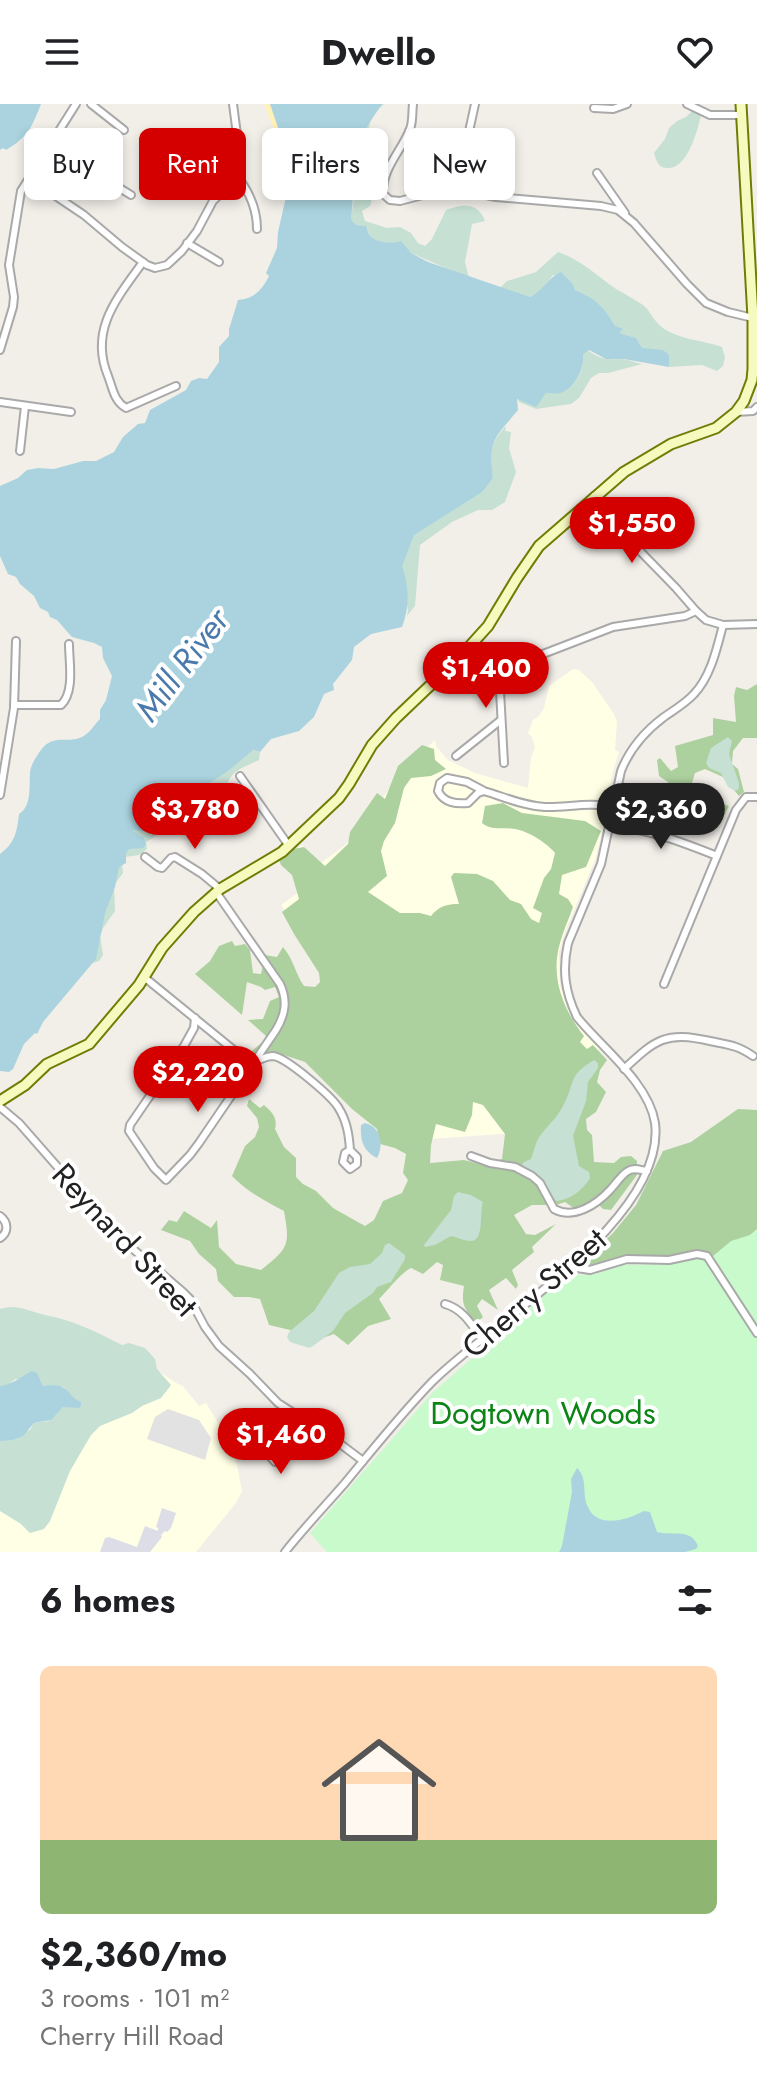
<!DOCTYPE html>
<meta charset="utf-8">
<style>
body{margin:0;font-family:Jost,sans-serif;background:#f2f2f2;color:#202124;height:100vh;display:flex;flex-direction:column;font-size:30px;white-space:nowrap}
*{box-sizing:border-box;margin:0}
p{font-size:26px;color:#757577}
.icon{flex:none;width:44px;height:44px;fill:none;stroke:currentColor;stroke-width:2;stroke-linecap:round;stroke-linejoin:round}
.map{position:relative;height:1448px;overflow:hidden}
.details{display:flex;flex-direction:column;background:#fff;flex:1}
.details>*{flex:none}
.top-card{position:absolute;left:24px;top:24px;width:710px;height:72px;display:flex;gap:16px}
.price{position:absolute;translate:-50% -68px;padding:0 18px;border-radius:28px;background:#d40000;color:#fff;font-size:26px;line-height:52px;filter:drop-shadow(0 2px 4px #0008)}
.price::after{content:'';position:absolute;left:50%;top:48px;width:24px;height:18px;margin-left:-12px;background:inherit;clip-path:polygon(0 0,100% 0,50% 100%)}
.price.on{background:#222;color:#fff}
ul{padding:0;list-style:none}
li{display:grid;align-content:center;gap:16px;height:424px;padding:0 40px}
li+li{border-top:2px solid #e0e0e0}
li span{display:grid;place-items:center;height:248px;border-radius:12px;color:#555}
li>.icon{margin-inline-start:auto}
span .icon{width:144px;height:144px;fill:#fffc;stroke-width:1}
li b{font-size:34px}
h2{display:flex;justify-content:space-between;align-items:center;height:96px;padding:0 40px;font-size:34px}
.tag{padding:0 28px;border-radius:12px;background:#fff;box-shadow:0 4px 12px #0003;font-size:28px;line-height:72px}
.tag.on{background:#d40000;color:#fff}
header{display:flex;justify-content:space-between;align-items:center;height:104px;padding:0 40px;background:#fff;font-size:36px;font-weight:700}
.map>svg:first-child{display:block}
</style>
<header><svg class="icon" aria-label="menu" viewBox="0 0 24 24"><path d="M4 6h16M4 12h16M4 18h16"/></svg>Dwello<svg class="icon" aria-label="heart" viewBox="0 0 24 24"><path d="M12 20l-8-8c-3-5 5-10 8-4 3-6 11-1 8 4z"/></svg></header>
<div class="map">
<svg width="757" height="1448" viewBox="0 0 757 1448">
<rect width="100%" height="100%" fill="#f2efe9"/>
<g fill="#ffffe5">
<path d="M573 565 579 566 592 578 614 610 617 618 615 646 619 648 613 667 603 725 595 756 565 828 559 848 560 881 567 904 582 926 600 945 595 949 562 1026 429 1035 330 875 281 801 302 786 282 756 302 741 318 761 344 742 376 704 399 670 435 636 436 642 448 656 475 669 528 684 531 654 535 643 532 633 528 629 533 616 539 612 544 604 549 582Z"/>
<path d="M152 1263 178 1280 183 1282 199 1302 206 1299 226 1332 237 1361 242 1387 236 1399 196 1448H0V1356Z"/>
</g>
<g fill="#add19e" fill-rule="evenodd">
<path d="M757 580V634H743L733 647 732 660 738 665 744 688 739 692 723 673 705 665 695 669 692 679V690L729 702 719 721 703 722 698 708 691 702 678 704 670 698 669 713 659 723 652 717 655 705 647 700 653 693V680L666 686 668 678 659 672 657 656 660 654 671 667 678 663 675 642 713 631V614L736 618 734 592 736 583 747 586Z"/>
<path d="M422 641 434 645 435 656 446 665 431 672 411 674 404 684 395 719 384 737 381 747 387 772 368 788 400 809H420L431 812C439 802 447 800 459 800L451 773 454 769 477 770 493 777 510 796 521 800 531 815 539 819 542 809 533 804 544 774 551 765 555 749C547 739 528 727 515 725 504 723 491 727 482 719L485 702 503 699 522 709 585 717 601 727 586 763 562 771 559 790 568 795 573 803C569 815 563 827 560 839 550 873 563 905 584 932L580 938 587 945 593 941 607 956 600 966 597 978 606 988 596 1008 586 1015 587 1026 592 1031 594 1058 614 1059 621 1053 631 1052 637 1057V1071L611 1106 603 1105 594 1096 589 1100 575 1105 565 1098 556 1101H532L514 1111 526 1130 535 1131 556 1120 532 1143 534 1148 512 1166 518 1181 516 1185 506 1174 489 1186 498 1206 482 1195 477 1202 483 1213 476 1219C464 1204 461 1201 464 1182L440 1176 443 1161 437 1158 423 1170 411 1164C402 1168 388 1186 379 1195L391 1215 368 1222 348 1241 334 1230 305 1240 290 1226 269 1221 260 1195 249 1193H234L218 1177 216 1165 199 1150 190 1137 161 1126 169 1116 177 1118 184 1107 211 1124 217 1116 219 1143 236 1160 261 1166C289 1144 290 1141 284 1107 265 1097 246 1087 232 1072L245 1042 255 1033 259 1023 257 1014 247 1002 249 995 260 1004 264 1001C272 1008 278 1014 275 1025L284 1043 296 1054V1073L303 1080 316 1087 333 1104 365 1122 374 1116 383 1097 402 1089 408 1076 403 1069 406 1050 395 1044 380 1040 377 1025 352 1005 305 958 272 947 255 953 248 950 265 936 266 932 248 916 263 915 270 897 279 893 275 883 265 886 261 883 247 878 242 911 195 870 210 857 219 842 232 837 235 842 245 840 250 846 253 869 261 870 265 851 277 853 283 843C294 856 295 869 304 882L315 883 320 878 319 869 294 830 282 808 299 795 292 771 281 761 279 756 293 745 304 743 325 762 348 740 350 728 377 689 385 695 398 662ZM473 998 483 1001 505 1030 502 1055 483 1061 464 1056 430 1059 431 1041 436 1020 465 1028 472 1011Z"/>
<path d="M738 1005 757 1006V1223L715 1155 710 1150 696 1147 669 1153 624 1154 595 1161 590 1162 585 1160 587 1154 613 1129 636 1101 663 1047 691 1038Z"/>
</g>
<g fill="#c6e0d4">
<path d="M334 0H384L372 11 367 31 372 33 366 47 356 64 361 80 372 95 370 102 362 107 365 117 387 124 400 123 411 129 418 139 425 142 432 135 446 106C462 100 478 98 485 117L472 120 465 158 469 174 411 149 401 138C394 140 377 140 371 133 369 130 368 126 366 122L351 121C350 108 356 96 354 82 350 55 340 27 334 0Z"/>
<path d="M698 1 702 6C699 22 689 62 670 64 658 65 657 58 654 49L665 35 669 24 677 17 686 13Z"/>
<path d="M558 148C581 156 596 171 616 185 625 190 634 195 643 201 650 206 654 218 663 224 680 236 703 236 722 243L725 253 723 262 717 267 702 261 669 263V251L642 244 636 234 618 229C607 209 597 195 575 186L573 180 563 171H553L539 189 527 194 500 184 507 177 536 168Z"/>
<path d="M582 242C598 254 602 256 621 255 628 255 635 259 642 260L608 269H599L591 274 579 294 571 300 536 305 519 298 516 291 573 281C586 264 581 260 582 242Z"/>
<path d="M506 322 505 327 511 328 509 344 516 368 505 398 492 406H478L452 418 420 441 415 502 407 512 408 507 400 458 403 438 493 374C490 350 489 340 506 322Z"/>
<path d="M728 633 732 637 729 650 739 679V685L735 687 728 683 721 669 709 664 706 659 711 644Z"/>
<path d="M252 646 260 648 259 656C245 663 233 665 227 680L215 685 204 695 196 697 178 718 146 738 147 745 139 751 125 753V746L131 723 140 727 151 726 171 716 185 692Z"/>
<path d="M122 760 123 769 114 781 115 807 103 824 100 832 103 851 99 857 90 860 110 765Z"/>
<path d="M594 956 598 959V964L588 978 586 997 573 1032 579 1062 589 1068 590 1074C583 1086 570 1096 556 1097L536 1075 520 1064 524 1058 531 1055C534 1048 535 1039 540 1032 547 1022 557 1014 563 1002 576 978 567 972 594 956Z"/>
<path d="M458 1088 471 1091 483 1098C479 1109 485 1138 470 1137 464 1137 457 1133 451 1132L435 1141 425 1143 424 1141 451 1106 454 1092Z"/>
<path d="M389 1139 405 1151V1155L391 1178 377 1183 373 1189 345 1209 333 1227 313 1242 309 1244 290 1238 287 1233 289 1228 314 1207 339 1169 350 1163 370 1160 382 1149 385 1141Z"/>
<path d="M9 1203C24 1203 32 1208 45 1211 73 1216 96 1228 122 1241L129 1239 145 1244 155 1255 157 1265 171 1281 161 1294 142 1302 132 1309 100 1322 91 1331 70 1367 50 1417 44 1425 30 1429 21 1420 0 1407V1337L30 1326 34 1319 49 1317 63 1303 75 1297 64 1283 43 1282 40 1275H15L7 1282H0V1205Z"/>
</g>
<path fill="#fff1ba" d="M264 0H270L288 36 295 70 286 68 275 28Z"/>
<path fill="#c8facc" d="M757 1125V1448H327L310 1429 432 1289 559 1178 576 1171 595 1170 622 1161 672 1160 689 1155 704 1154 707 1157 731 1137 750 1131Z"/>
<path fill="#e2e2e2" d="M168 1305 199 1316 211 1334 205 1356 147 1335 155 1313Z"/>
<path fill="#dddde8" d="M162 1404 176 1409 171 1424 167 1428 165 1427 161 1431 162 1433 150 1448H100L105 1434 109 1433 137 1443 145 1422 158 1427V1424L156 1423Z"/>
<g fill="#aad3df">
<path d="M0 0H41C32 23 28 33 6 46L3 44 0 46Z"/>
<path d="M270 0H382L366 24 351 63 354 82 351 116 356 121 366 122C368 126 368 130 371 133 378 139 393 140 401 137L411 149 428 158 530 193C543 187 548 173 561 168L573 180 575 186C596 195 603 202 615 222L623 225 619 229 636 234 642 244 663 246 669 251V263L624 255H606L589 246 583 250C584 265 576 284 560 289 557 290 548 289 546 289L536 303 517 295 518 306C495 334 488 336 493 374L482 388 414 431 402 462C409 483 410 502 402 523L371 530 354 543 352 556 333 580 334 586 324 590 314 613 299 627 271 635 260 648 253 646 228 667 197 687 190 695 186 694C174 713 157 734 132 725L134 728 144 734 146 741 143 744 129 745 126 749V759L119 763 115 783 105 809 96 855 43 918 37 930 35 929 24 940 13 965 9 968 0 967V750C15 739 17 728 19 710 32 702 29 683 30 669 30 662 37 651 41 646 53 629 68 640 82 633 90 629 94 621 100 615V606L106 596 112 572 103 554 102 543 94 539 72 533 57 516 50 513 48 508 40 504 34 492 20 480 16 473 8 470 0 452V382L18 374 27 366 38 364 54 365 83 357H96L114 348 123 333 138 320 145 319 150 306 186 286 191 277 199 274 207 275 219 258V243L229 232V225L238 196C254 195 262 186 269 172L266 169 277 144 278 128 291 71 287 50Z"/>
<path d="M365 1019C381 1023 384 1041 377 1054 363 1047 360 1036 361 1021Z"/>
<path d="M32 1267 37 1269 43 1282C49 1282 56 1280 62 1283 70 1286 71 1295 81 1298V1302L79 1304 63 1303 51 1316 34 1319 23 1332 12 1336 0 1337V1282C10 1282 22 1272 32 1267Z"/>
<path d="M577 1364C588 1375 582 1388 587 1401 596 1426 627 1416 644 1407L650 1408 657 1428C672 1432 691 1424 698 1442L696 1445 685 1448H559L562 1442 572 1388 571 1375Z"/>
</g>
<g fill="none" stroke-linecap="round" stroke-linejoin="round">
<g stroke="#a9a9a9" stroke-width="10">
<g id="minor">
<path d="M91 0 124 26"/>
<path d="M233 0 241 61V68L238 73"/>
<path d="M413 0C412 8 413 18 410 25 401 48 382 64 383 90L390 96 400 97 434 88 466 87 496 93 601 102 618 106 634 119 687 180 706 199 728 208 753 214"/>
<path d="M687 0 710 11H741"/>
<path d="M594 4 613 5 627 0"/>
<path d="M409 27 427 57 453 87"/>
<path d="M51 42 131 91"/>
<path d="M597 69 625 109"/>
<path d="M238 73C250 89 257 105 257 125"/>
<path d="M29 74 84 111 122 143 147 161 155 164 167 161 182 147 197 127 213 97 238 73"/>
<path d="M466 87 468 32 475 0"/>
<path d="M187 139 219 158"/>
<path d="M143 158C117 194 89 226 108 272 113 285 114 297 126 304L176 282"/>
<path d="M0 246 13 203 14 193 9 161 21 87 76 0"/>
<path d="M0 298 71 308"/>
<path d="M736 308 753 307 757 303"/>
<path d="M20 347 25 302"/>
<path d="M594 392 637 444 676 484 696 507 706 516 723 521 757 520"/>
<path d="M498 551 504 659"/>
<path d="M460 553 543 550 613 523 685 512 696 507"/>
<path d="M14 601H61C75 588 69 558 69 540"/>
<path d="M456 652 501 616"/>
<path d="M240 672 289 742"/>
<path d="M484 687 467 678 447 674 440 679 438 687C444 699 456 700 468 699L478 689 484 687C504 693 524 702 545 703 567 704 591 697 614 704"/>
<path d="M0 691 14 604 16 537"/>
<path d="M610 722C648 725 682 738 717 752"/>
<path d="M145 753 158 763 162 764 171 754 175 753 202 770 220 785"/>
<path d="M144 873 251 960"/>
<path d="M664 880 736 706 746 693H757"/>
<path d="M195 914 194 924 184 942 130 1021 129 1027 154 1064 166 1076 190 1051 199 1039 276 926C285 911 288 897 280 880L216 788"/>
<path d="M254 958C260 956 266 952 273 952 286 953 331 992 338 1003 347 1017 349 1031 350 1046L357 1053V1060L350 1065 343 1058 345 1049 350 1046"/>
<path d="M624 965C656 935 666 927 710 937 729 941 737 941 753 952"/>
<path d="M0 1003 19 1019 119 1133 183 1188 190 1195 205 1223 219 1242 250 1270 278 1299 331 1333 363 1357"/>
<path d="M471 1052 490 1059 515 1063 532 1072 540 1079 554 1105C574 1116 597 1100 610 1086 616 1080 621 1071 628 1067 634 1063 640 1066 647 1067"/>
<path d="M0 1112C8 1118 9 1128 0 1134"/>
<path d="M570 1163 590 1166 627 1155 669 1156 697 1150 707 1152 757 1229"/>
<path d="M445 1200C463 1205 472 1221 482 1235"/>
<path d="M275 1336C290 1339 292 1357 275 1358L267 1349 271 1338 275 1336 274 1328 283 1303"/>
<path d="M285 1448C304 1424 325 1402 345 1379 373 1345 401 1310 432 1278 492 1218 667 1115 655 1019 649 979 602 944 577 913 565 888 562 866 568 839L601 760 621 667C630 644 644 628 664 613 674 606 686 599 694 590 711 572 717 544 723 521"/>
</g>
</g>
<g stroke="#707d05" stroke-width="13">
<path id="secondary" d="M0 997 25 981 47 960 89 940 139 881 162 844 194 808 220 785 282 748 339 694 349 680 372 641 396 614 460 553 488 522 517 474 539 442 624 368 671 340 716 324 736 308 744 297 752 276 753 265V214L741 0"/>
</g>
<use href="#minor" stroke="#fff" stroke-width="6"/>
<use href="#secondary" stroke="#f7fabf" stroke-width="9"/>
</g>
<g text-anchor="middle" dominant-baseline="central" stroke-width="8" stroke-linejoin="round" paint-order="stroke">
<g font-size="32" fill="#222" stroke="#fff">
<text transform="translate(125 1136) rotate(47)">Reynard Street</text>
<text transform="translate(534 1189) rotate(-41)">Cherry Street</text>
</g>
<g font-size="32" fill="#0c8416" stroke="#fff">
<text x="543" y="1309">Dogtown Woods</text>
</g>
<g font-size="34" font-style="italic" fill="#4a7aab" stroke="#fff">
<text transform="translate(182 561) rotate(-53)">Mill River</text>
</g>
</g>
</svg>
<b class="price" style="left:632px;top:461px">$1,550</b>
<b class="price" style="left:486px;top:606px">$1,400</b>
<b class="price" style="left:195px;top:747px">$3,780</b>
<b class="price on" style="left:661px;top:747px">$2,360</b>
<b class="price" style="left:198px;top:1010px">$2,220</b>
<b class="price" style="left:281px;top:1372px">$1,460</b>
<div class="top-card">
<a class="tag">Buy</a>
<a class="tag on">Rent</a>
<a class="tag">Filters</a>
<a class="tag">New</a>
</div>
</div>
<section class="details">
<h2>6 homes<svg class="icon" aria-label="filters" viewBox="0 0 24 24"><path d="M4 7h16M4 17h16"/><circle cx="9" cy="7" r="2"/><circle cx="15" cy="17" r="2"/></svg></h2>
<ul>
<li><span style="background:linear-gradient(#ffd9b3 70%,#8fb573 0)"><svg class="icon" aria-label="home" viewBox="0 0 24 24"><path d="M3 11l9-7 9 7M6 9v11h12V9"/></svg></span><div><b>$2,360/mo</b><p>3 rooms · 101 m²</p><p>Cherry Hill Road</p></div></li>
</ul>
</section>
